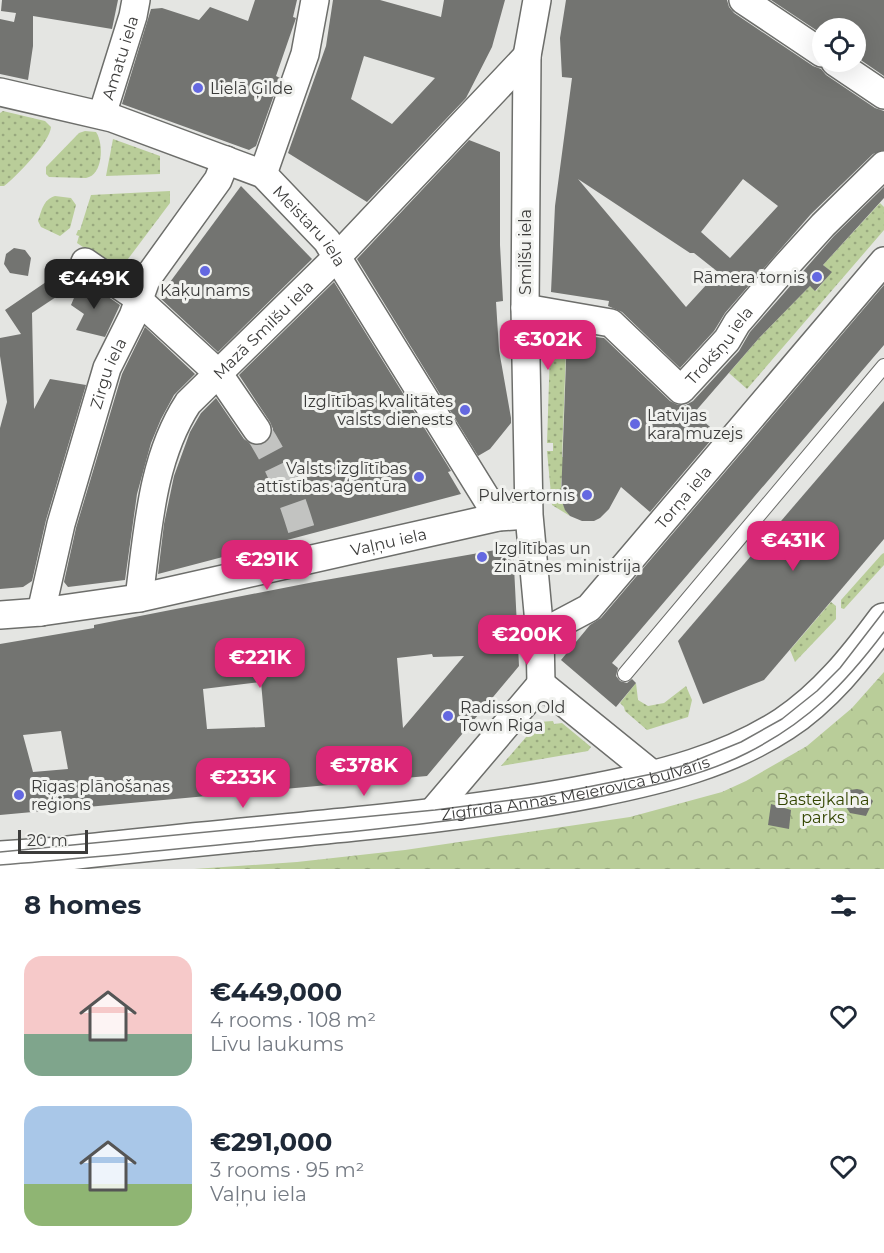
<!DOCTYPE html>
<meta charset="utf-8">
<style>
body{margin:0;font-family:Montserrat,sans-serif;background:#f2f2f3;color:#1f2937;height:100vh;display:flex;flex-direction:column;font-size:22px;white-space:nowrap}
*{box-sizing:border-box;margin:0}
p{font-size:20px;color:#747a83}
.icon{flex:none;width:33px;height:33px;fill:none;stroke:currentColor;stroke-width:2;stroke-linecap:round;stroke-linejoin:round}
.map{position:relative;height:869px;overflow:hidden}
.side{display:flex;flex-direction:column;background:#fff;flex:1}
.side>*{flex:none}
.fabs{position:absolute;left:812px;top:18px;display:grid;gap:12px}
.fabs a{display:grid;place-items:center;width:54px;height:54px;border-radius:50%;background:#fff;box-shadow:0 6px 24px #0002;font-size:30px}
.scale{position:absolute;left:18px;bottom:15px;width:70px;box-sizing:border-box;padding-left:6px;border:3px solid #3c3c3b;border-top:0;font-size:16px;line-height:21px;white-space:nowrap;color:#3c3c3b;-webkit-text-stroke:4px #f1f2ef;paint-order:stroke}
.price{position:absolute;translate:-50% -51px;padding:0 14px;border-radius:12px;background:#db2777;color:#fff;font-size:20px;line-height:39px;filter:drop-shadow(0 2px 3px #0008)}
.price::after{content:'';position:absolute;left:50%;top:36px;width:18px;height:14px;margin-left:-9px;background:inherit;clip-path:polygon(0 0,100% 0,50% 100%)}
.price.on{background:#222;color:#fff}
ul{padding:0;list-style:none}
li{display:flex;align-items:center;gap:18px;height:150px;padding:0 24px}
li span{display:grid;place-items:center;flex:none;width:168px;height:120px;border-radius:18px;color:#555}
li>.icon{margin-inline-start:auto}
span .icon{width:72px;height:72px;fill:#fffc;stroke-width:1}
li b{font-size:26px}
h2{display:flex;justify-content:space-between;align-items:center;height:72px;padding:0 24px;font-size:26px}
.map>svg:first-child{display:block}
</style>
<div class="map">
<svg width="884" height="869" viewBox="0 0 884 869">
<defs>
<pattern id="grass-dots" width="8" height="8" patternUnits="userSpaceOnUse" patternTransform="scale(1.5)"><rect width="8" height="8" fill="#b9cd99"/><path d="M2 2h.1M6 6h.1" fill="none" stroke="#98a87e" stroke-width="1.8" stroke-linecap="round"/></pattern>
<pattern id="park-crowns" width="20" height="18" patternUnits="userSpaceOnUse" patternTransform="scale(1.5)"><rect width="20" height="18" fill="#b9cd99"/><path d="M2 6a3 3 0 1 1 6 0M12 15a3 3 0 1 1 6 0" fill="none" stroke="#98a87e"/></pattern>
</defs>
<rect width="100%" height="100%" fill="#e4e5e2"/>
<g fill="url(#grass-dots)">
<path d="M3 111 45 121 51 127C50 142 16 177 4 186H0V113Z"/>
<path d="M85 131 96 132C104 144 103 175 86 178L49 177 46 174V167L79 133Z"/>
<path d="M113 139 160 156V174L106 176Z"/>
<path d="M170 191V203L119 271 77 243 79 236 76 235 78 230H80L91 195Z"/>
<path d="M55 196 71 198 76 205 70 228 60 236 41 227 38 221C42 210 43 200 55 196Z"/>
<path d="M880 203 884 207V230L747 389 729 373 760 337 810 286 816 291 831 272 823 265Z"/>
<path d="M551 320 567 323 562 457H564C563 478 555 499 570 516L552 505 547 451H553V443H547Z"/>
<path d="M884 553V565L844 609 841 608V600L882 554Z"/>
<path d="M831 602 836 606V619L795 662 790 650Z"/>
<path d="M636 683 638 700 648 706 664 703 686 686 692 700 688 717 647 730 625 711 624 707 620 703Z"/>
<path d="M553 721 554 724 562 723 591 747 588 751 501 766 539 722Z"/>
</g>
<path fill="url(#park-crowns)" d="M884 672V869H194L297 862 405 850 630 817 722 792 746 781 807 746 852 708Z"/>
<g fill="#737471" fill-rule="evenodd">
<path d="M2 0H118L112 29 33 16V46L28 80 0 74V19L14 22 16 13 1 11Z"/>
<path d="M255 0H297L293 17 296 18 294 24 276 76 280 78 256 146 249 150 122 104 151 9 162 8 199 20 210 7 248 21Z"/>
<path d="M333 0H380L441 17 444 0H505L492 47 466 98 367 202 288 153 326 46ZM364 56 435 78 392 124 351 99Z"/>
<path d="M566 0H727L729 7 734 13 813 66 821 69 826 75 875 108 884 111V150L873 154 811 214 725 313 714 331 680 368 622 312 608 306 609 301 551 292 555 206 572 78 562 77 560 38ZM578 179 690 253H694L718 272 686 307ZM743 179 778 206 730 258 701 232Z"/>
<path d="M771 0H884V76L855 56V28H822V34Z"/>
<path d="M469 140 500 152V245L503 301 496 302 499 350 511 418V423L490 449 478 456 357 259Z"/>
<path d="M241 186 312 259 218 352 159 297Z"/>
<path d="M884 187V198L823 265 832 272 815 291 810 286 760 337 694 413 717 433 650 512 621 487 609 509 600 518 594 521H582L570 516 565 510 561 499 567 334 604 338 670 401 678 405H686L693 401 739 351 750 332 834 236Z"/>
<path d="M14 248 25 250 31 258 28 276 10 273 4 264 6 254Z"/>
<path d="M82 279 120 305 105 337 76 330 84 314 71 305Z"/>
<path d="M46 282 56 297 32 313 34 409 50 379 86 385 46 520 32 581 23 587 0 589V428L7 402 0 356V338L21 334 5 310Z"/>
<path d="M334 282 451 471 448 472 461 494 158 574 164 524 174 476 190 432 201 413 216 398 244 439 251 444 258 446 266 443 271 437 273 429 270 422 239 375Z"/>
<path d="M884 285V345L612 663 618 668 616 676 620 681 627 683 632 679 636 683 616 707 561 660 590 625 601 618Z"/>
<path d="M145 327 195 374 174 395 161 419 151 443 137 494 125 580 68 587 64 582 76 528 122 374Z"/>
<path d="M884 401V539L764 680 703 704 678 641Z"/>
<path d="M513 547 519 666 427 776 0 815V644L94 628V625L314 582ZM432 654 433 657 464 656 403 728 397 658ZM261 682 265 727 207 729 203 689ZM61 731 68 769 33 772 23 735Z"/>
<path d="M857 789 862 790 873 801 866 816 850 813 844 804 845 795 850 790Z"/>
<path d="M771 804 791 810 789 829 768 825Z"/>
</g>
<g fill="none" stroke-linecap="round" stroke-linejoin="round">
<path stroke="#c2c3c1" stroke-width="27" stroke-dasharray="27 14" stroke-linecap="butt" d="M257 430C279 463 292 498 303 535"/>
<g stroke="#6d6e6b" stroke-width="16">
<path id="lane" d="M625 674 884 366"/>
</g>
<g stroke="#6d6e6b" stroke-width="30">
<g id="street">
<path d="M537 0 527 56 525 308 529 515 540 634 541 684"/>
<path d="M743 0 822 53"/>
<path d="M835 62 884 95"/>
<path id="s1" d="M0 92 112 118 263 174 327 241 498 517"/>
<path id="s2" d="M102 115 133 16 136 0"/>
<path d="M263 174 305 54 315 0"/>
<path d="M85 262 132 294 218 373 257 430"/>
<path id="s3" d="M525 308 611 323 681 390 727 340 737 323 784 268 823 225 884 165"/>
<path id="s4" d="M139 598C148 531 151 460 188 403L337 257 527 56"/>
<path id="s5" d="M41 612 61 524 107 368 133 316 146 280 218 180 226 160"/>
<path id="s6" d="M0 615 41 612 139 598 498 517 514 516"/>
<path id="s7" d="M540 634 589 608 884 261"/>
<path d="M429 816 541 684 657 778"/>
</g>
</g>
<g stroke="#6d6e6b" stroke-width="36">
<g id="secondary">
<path id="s8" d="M0 858 60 854C158 843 256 834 354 824 435 816 516 806 597 790 662 777 727 761 784 724 825 697 855 659 884 620"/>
</g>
</g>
<use href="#lane" stroke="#fff" stroke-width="14"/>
<use href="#street" stroke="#fff" stroke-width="27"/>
<use href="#secondary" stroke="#fff" stroke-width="33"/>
<g stroke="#767775" stroke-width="1.5">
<path d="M0 852 435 810 543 796 652 774 682 766 741 742 782 719 817 691 840 668 884 611"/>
<path d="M0 865C117 856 233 843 349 832 434 823 519 813 603 796 652 786 702 776 747 753 808 722 844 685 884 632"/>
</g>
</g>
<g fill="#6468e1" stroke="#f1f2ef" stroke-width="2">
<circle cx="198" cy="88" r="6"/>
<circle cx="205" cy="271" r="6"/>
<circle cx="817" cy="277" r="6"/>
<circle cx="465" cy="410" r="6"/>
<circle cx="635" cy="424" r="6"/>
<circle cx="419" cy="477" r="6"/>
<circle cx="587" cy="495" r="6"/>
<circle cx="482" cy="557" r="6"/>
<circle cx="448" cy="716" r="6"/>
<circle cx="19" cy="795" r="6"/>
</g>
<g text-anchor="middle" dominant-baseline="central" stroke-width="6" stroke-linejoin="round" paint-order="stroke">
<g font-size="16" fill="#3c3c3b" stroke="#f1f2ef">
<text stroke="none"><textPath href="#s2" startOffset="60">Amatu iela</textPath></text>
<text stroke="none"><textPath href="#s1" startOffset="346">Meistaru iela</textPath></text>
<text transform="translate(525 252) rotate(-90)">Smilšu iela</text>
<text stroke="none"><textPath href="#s4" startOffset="308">Mazā Smilšu iela</textPath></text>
<text stroke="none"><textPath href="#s3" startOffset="243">Trokšņu iela</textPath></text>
<text stroke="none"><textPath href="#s5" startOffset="248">Zirgu iela</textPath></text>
<text stroke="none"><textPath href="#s7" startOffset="201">Torņa iela</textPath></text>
<text stroke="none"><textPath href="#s6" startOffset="396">Vaļņu iela</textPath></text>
<text stroke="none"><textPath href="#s8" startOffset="580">Zigfrīda Annas Meierovica bulvāris</textPath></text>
</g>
<g font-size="16" fill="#3c3c3b" stroke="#f1f2ef" text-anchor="start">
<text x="210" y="88">Lielā Ģilde</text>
<text x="805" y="277" text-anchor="end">Rāmera tornis</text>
<text x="205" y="290" text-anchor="middle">Kaķu nams</text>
<text x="453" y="401" text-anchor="end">Izglītības kvalitātes<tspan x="453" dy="18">valsts dienests</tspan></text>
<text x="647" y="415">Latvijas<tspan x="647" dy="18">kara muzejs</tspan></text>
<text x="407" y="468" text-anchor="end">Valsts izglītības<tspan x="407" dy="18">attīstības aģentūra</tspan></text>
<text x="575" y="495" text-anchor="end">Pulvertornis</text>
<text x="494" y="548">Izglītības un<tspan x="494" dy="18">zinātnes ministrija</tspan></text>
<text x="460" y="707">Radisson Old<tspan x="460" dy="18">Town Riga</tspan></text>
<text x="31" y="786">Rīgas plānošanas<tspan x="31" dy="18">reģions</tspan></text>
</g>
<g font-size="16" fill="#334500" stroke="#f1f2ef">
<text x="823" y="799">Bastejkalna<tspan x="823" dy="18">parks</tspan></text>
</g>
</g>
</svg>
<div class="fabs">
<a><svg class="icon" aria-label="locate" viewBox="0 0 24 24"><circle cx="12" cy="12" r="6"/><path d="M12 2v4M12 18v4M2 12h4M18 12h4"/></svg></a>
</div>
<div class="scale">20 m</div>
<b class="price on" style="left:94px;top:310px">€449K</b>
<b class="price" style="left:548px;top:371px">€302K</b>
<b class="price" style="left:793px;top:572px">€431K</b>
<b class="price" style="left:267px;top:591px">€291K</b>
<b class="price" style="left:527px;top:666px">€200K</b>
<b class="price" style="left:260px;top:689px">€221K</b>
<b class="price" style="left:364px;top:797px">€378K</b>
<b class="price" style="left:243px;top:809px">€233K</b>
</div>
<section class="side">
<h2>8 homes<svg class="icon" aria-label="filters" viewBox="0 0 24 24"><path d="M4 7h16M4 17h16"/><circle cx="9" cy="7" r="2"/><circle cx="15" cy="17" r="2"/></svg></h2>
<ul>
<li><span style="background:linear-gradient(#f6c9c9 65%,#7fa58c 0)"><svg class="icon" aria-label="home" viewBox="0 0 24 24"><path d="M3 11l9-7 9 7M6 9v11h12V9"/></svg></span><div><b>€449,000</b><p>4 rooms · 108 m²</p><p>Līvu laukums</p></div><svg class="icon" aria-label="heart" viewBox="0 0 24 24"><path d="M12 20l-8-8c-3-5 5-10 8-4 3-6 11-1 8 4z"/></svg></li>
<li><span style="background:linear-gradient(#a9c7e8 65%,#8fb573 0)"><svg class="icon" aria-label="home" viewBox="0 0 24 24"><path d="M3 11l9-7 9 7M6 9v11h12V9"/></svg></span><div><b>€291,000</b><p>3 rooms · 95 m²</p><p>Vaļņu iela</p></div><svg class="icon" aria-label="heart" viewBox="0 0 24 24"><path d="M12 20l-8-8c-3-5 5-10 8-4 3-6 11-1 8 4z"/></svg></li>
</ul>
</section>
